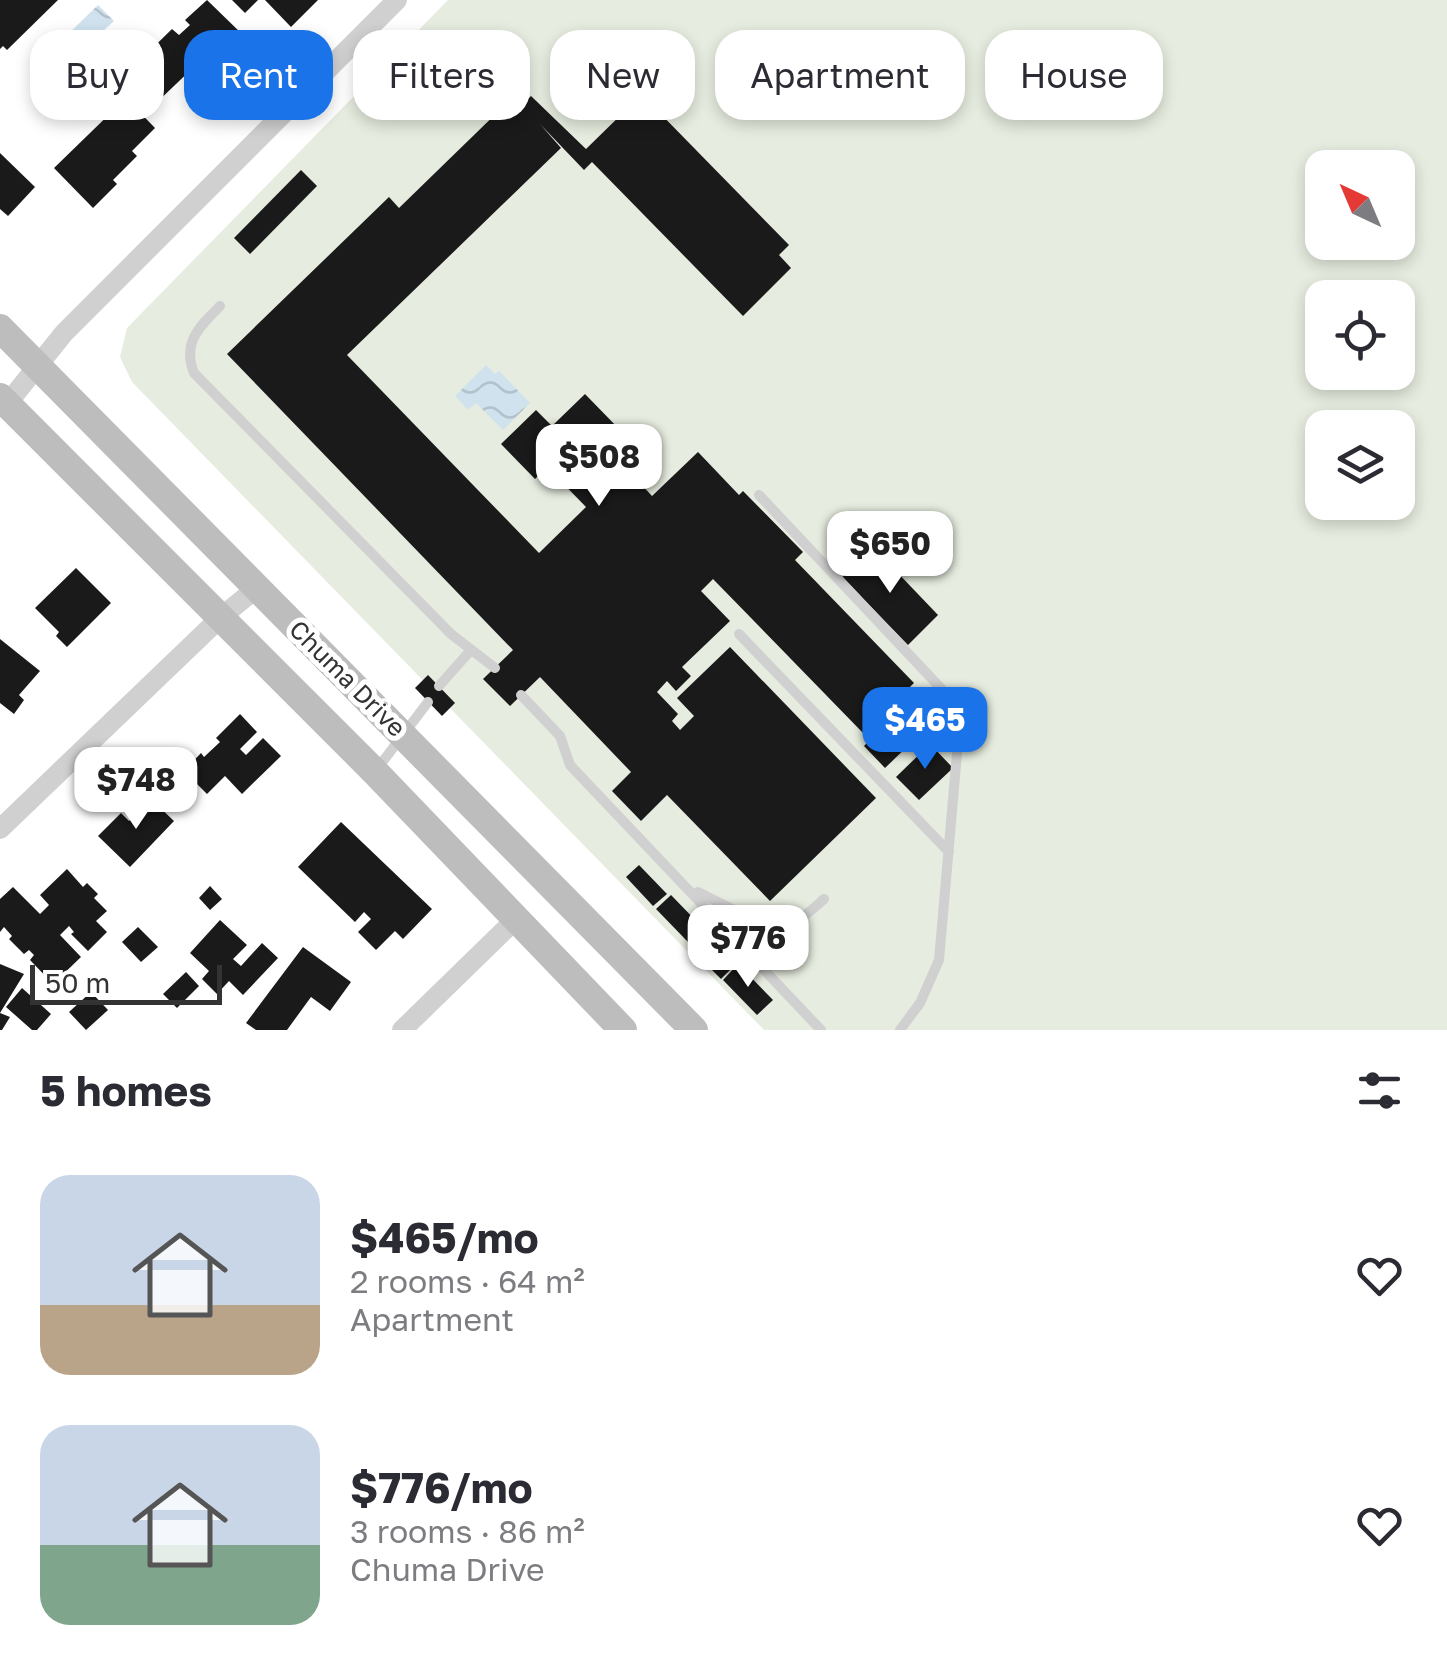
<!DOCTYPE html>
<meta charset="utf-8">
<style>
body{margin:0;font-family:"Golos Text",sans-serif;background:#f2f2f3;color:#2b2b33;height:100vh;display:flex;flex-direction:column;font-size:38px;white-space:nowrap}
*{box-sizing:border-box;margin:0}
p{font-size:32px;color:#7c7c81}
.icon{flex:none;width:55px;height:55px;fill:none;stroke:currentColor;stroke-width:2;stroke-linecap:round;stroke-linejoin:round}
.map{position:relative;height:1030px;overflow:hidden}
.side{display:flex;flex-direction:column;background:#fff;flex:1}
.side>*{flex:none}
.guide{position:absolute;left:30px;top:30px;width:1388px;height:90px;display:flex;gap:20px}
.needle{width:65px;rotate:316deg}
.fabs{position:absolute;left:1305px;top:150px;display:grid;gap:20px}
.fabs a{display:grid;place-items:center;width:110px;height:110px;border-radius:20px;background:#fff;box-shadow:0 5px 15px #0003;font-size:50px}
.scale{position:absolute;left:30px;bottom:25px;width:192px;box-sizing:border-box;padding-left:10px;border:5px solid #333;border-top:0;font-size:28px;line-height:35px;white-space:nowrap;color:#333;-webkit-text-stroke:8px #fff;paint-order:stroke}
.price{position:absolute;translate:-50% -85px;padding:0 22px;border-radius:20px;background:#fff;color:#222;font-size:32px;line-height:65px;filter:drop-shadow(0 2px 5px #0008)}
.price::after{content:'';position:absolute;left:50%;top:60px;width:30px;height:22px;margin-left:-15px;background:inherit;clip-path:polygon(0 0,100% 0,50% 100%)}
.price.active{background:#1a73e8;color:#fff}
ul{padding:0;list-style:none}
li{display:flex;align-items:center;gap:30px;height:250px;padding:0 40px}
li span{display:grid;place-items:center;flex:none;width:280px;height:200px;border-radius:30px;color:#555}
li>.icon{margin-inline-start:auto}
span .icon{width:120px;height:120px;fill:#fffc;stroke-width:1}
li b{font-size:42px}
h2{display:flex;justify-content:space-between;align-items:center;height:120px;padding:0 40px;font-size:42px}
.chip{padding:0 35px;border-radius:30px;background:#fff;box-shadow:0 5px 15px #0003;font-size:35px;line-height:90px}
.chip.active{background:#1a73e8;color:#fff}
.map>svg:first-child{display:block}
</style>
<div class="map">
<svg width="1447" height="1030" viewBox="0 0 1447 1030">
<defs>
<pattern id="water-waves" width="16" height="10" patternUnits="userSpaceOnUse" patternTransform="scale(2.5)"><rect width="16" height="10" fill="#cfe2ee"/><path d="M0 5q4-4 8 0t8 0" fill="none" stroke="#b2c2cd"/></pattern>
</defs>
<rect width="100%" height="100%" fill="#fff"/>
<path fill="#e6ecdf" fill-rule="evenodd" d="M448 0H1447V1030H764L132 382 120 357 127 328ZM1322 168H1398V242H1322ZM1322 298H1398V372H1322ZM1322 428H1398V502H1322Z"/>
<g fill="url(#water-waves)">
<path d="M98 5 114 21 91 42 96 48 85 59 65 37Z"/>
<path d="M486 365 495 374 499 371 530 403 503 430 476 403 468 410 455 396Z"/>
</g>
<g fill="#1a1a1a">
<path d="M0 0H58L7 50 3 46 0 49Z"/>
<path d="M207 0 243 35 229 49 224 44 202 65 199 62 152 107 123 77 172 29 179 35 190 25 185 20Z"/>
<path d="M232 0H258L245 13Z"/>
<path d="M265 0H318L291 27Z"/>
<path d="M531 96 586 149 631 105 640 113 650 103 789 245 779 255 791 268 743 316 592 162 584 170 540 124 561 148 347 355 539 553 586 507 547 467 535 479 501 444 536 410 552 426 585 394 657 468 641 484 652 496 698 452 739 495 743 491 803 552 795 560 914 683 863 733 713 579 701 591 730 621 682 667 691 676 676 691 667 681 657 692 678 714 672 721 680 730 694 716 677 698 730 647 876 798 770 901 667 795 641 821 612 791 631 772 540 677 510 706 483 679 513 650 227 354 389 197 399 208 512 98 520 107Z"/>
<path d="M126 98 155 128 132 151 137 156 113 180 117 184 93 208 54 168Z"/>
<path d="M0 153 35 187 8 216 0 209Z"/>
<path d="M301 170 317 186 250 254 234 238Z"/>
<path d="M873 547 938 615 908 645 842 577Z"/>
<path d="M76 568 111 603 67 647 56 636 59 632 35 608Z"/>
<path d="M0 639 40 671 19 695 24 700 14 714 0 703Z"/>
<path d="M428 675 455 703 442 716 415 688Z"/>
<path d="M923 688 945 710 885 768 864 746Z"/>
<path d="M240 714 257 732 240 749 246 755 263 738 281 756 242 794 225 776 207 794 184 771 201 753 204 757 220 742 216 738Z"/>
<path d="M930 744 953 768 919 800 896 777Z"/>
<path d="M151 799 174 821 130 867 98 836 121 813 129 821Z"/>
<path d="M341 822 432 909 403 939 395 931 376 950 358 932 371 919 364 912 355 922 298 867Z"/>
<path d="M639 865 667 894 653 906 626 877Z"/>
<path d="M67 869 83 887 87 883 98 894 94 898 107 911 96 921 107 932 88 951 71 934 74 932 69 926 60 935 81 957 53 984 30 960 34 955 29 950 24 954 9 939 12 936 4 927 0 932V899L13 887 40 914 49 905 40 895Z"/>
<path d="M210 886 222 899 210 910 199 898Z"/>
<path d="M671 895 703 928 688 942 656 909Z"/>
<path d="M220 920 247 945 233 959 241 966 262 943 278 958 243 995 229 981 217 994 202 979 209 971 190 953Z"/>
<path d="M138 927 158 947 141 962 122 942Z"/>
<path d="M705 930 737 963 721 979 688 946Z"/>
<path d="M303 947 351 982 330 1011 311 997 287 1030H256L246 1023Z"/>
<path d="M0 964 24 974 0 1013 10 1017 2 1030H0Z"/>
<path d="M738 964 773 1000 757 1015 723 980Z"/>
<path d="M186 972 199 986 177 1008 163 994Z"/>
<path d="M22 988 51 1014 37 1030H32L6 1007Z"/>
<path d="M91 992 108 1010 86 1030 69 1012Z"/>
</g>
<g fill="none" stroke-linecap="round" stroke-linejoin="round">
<g stroke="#d0d0d0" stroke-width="10">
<path d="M220 306C199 327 182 343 194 373L451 634 495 668"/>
<path d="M759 495 951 699 960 719 939 960 920 1003 900 1030"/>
<path d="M739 634 949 852"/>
<path d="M439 686 470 651"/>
<path d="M521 695 560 736 570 765 821 1030"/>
<path d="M377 769 428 702"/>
<path d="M698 892 764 925C791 931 805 916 824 899"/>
</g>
<g stroke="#d0d0d0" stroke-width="20">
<path d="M7 404 64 333 397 0"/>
<path d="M0 829 220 618 258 587"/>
<path d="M402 1030 516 919"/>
</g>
<g stroke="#bdbdbd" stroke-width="28">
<path d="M0 328 694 1030"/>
<path d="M0 397 375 772 623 1030"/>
</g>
</g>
<g text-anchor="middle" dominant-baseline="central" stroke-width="10" stroke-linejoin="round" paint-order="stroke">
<g font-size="25" fill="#333" stroke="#fff">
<text transform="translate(348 678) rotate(45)">Chuma Drive</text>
</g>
</g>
</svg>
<div class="fabs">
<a><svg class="needle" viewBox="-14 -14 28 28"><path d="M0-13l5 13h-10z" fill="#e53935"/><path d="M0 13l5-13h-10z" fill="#7c7c81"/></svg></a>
<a><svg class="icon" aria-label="locate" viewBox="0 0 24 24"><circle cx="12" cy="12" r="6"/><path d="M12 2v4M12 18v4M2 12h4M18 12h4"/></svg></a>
<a><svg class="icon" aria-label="layers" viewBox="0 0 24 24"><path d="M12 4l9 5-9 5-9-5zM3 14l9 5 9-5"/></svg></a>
</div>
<div class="scale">50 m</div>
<b class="price" style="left:599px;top:509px">$508</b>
<b class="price" style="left:890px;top:596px">$650</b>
<b class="price active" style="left:925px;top:772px">$465</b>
<b class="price" style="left:136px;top:832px">$748</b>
<b class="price" style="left:748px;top:990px">$776</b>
<div class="guide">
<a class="chip">Buy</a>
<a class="chip active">Rent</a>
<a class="chip">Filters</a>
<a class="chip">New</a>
<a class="chip">Apartment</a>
<a class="chip">House</a>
</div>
</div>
<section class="side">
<h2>5 homes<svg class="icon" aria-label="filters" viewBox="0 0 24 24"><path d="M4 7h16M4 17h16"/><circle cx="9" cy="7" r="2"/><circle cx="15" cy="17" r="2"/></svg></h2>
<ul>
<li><span style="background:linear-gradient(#c9d6e8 65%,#b9a48a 0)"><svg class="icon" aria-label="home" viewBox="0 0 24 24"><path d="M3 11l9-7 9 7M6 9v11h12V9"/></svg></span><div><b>$465/mo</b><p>2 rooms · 64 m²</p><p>Apartment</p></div><svg class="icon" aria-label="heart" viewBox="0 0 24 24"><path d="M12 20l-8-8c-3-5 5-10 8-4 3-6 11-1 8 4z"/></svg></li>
<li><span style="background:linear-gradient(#c9d6e8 60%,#7fa58c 0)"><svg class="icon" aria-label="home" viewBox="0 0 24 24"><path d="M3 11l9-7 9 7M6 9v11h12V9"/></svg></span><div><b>$776/mo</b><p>3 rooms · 86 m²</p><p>Chuma Drive</p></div><svg class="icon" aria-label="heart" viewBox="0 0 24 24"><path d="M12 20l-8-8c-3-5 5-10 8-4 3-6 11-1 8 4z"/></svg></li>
</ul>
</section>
